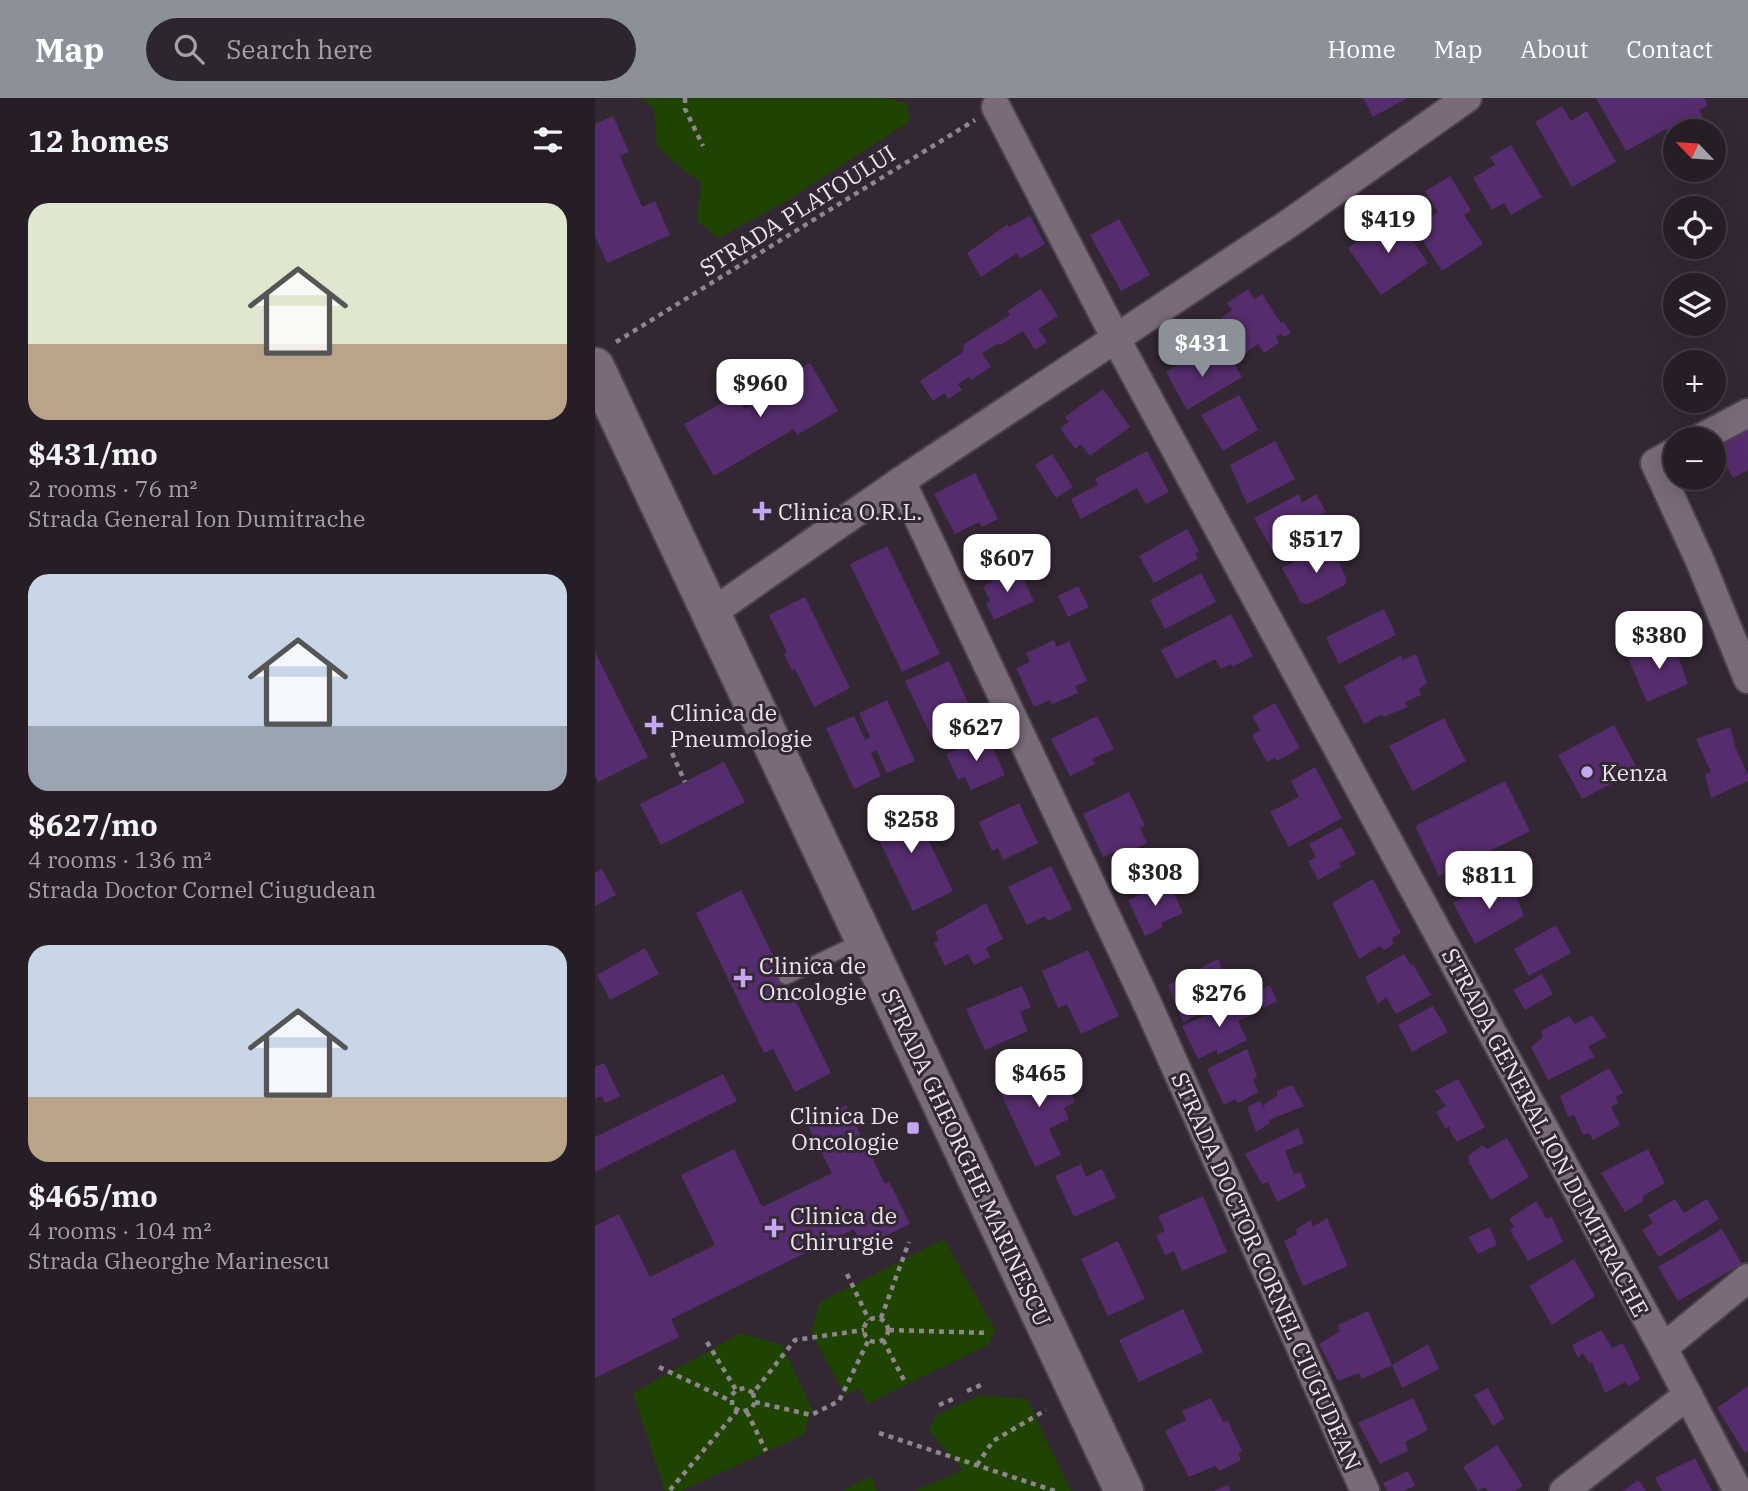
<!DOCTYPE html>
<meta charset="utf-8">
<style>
body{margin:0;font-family:"IBM Plex Serif",serif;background:#2e262e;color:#f1f3f6;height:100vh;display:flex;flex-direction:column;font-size:26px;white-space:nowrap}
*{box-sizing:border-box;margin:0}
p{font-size:23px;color:#a4a2a7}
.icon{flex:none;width:38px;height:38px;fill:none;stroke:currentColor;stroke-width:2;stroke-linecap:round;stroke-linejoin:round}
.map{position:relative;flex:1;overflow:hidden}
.drawer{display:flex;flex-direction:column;background:#261d26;width:595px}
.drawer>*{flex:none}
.needle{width:46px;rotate:295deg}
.controls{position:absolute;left:1068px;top:21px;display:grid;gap:14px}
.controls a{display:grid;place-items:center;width:63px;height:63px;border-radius:50%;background:#261d26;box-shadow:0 7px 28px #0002,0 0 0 2px #423b43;font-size:35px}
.price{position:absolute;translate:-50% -60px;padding:0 16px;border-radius:14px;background:#fff;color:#222;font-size:23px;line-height:46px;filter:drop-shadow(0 2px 4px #0008)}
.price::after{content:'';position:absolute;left:50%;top:42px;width:21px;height:16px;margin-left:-10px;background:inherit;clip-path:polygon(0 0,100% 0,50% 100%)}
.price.current{background:#8c9099;color:#fff}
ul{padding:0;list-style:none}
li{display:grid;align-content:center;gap:14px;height:371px;padding:0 28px}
li span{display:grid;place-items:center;height:217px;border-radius:21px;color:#555}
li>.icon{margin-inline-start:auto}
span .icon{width:126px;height:126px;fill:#fffc;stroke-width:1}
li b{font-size:30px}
h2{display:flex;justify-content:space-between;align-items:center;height:84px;padding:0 28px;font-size:30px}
header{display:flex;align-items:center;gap:42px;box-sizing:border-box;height:98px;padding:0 35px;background:#8c9099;color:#fff}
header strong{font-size:33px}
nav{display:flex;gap:38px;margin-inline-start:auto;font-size:24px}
.search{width:490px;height:63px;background:#2e262e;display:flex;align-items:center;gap:18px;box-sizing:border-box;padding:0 24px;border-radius:38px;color:#a4a2a7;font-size:26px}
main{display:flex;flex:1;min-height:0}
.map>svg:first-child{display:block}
</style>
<header>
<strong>Map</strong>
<div class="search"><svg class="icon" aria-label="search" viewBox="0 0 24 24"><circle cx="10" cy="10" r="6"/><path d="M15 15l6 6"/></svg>Search here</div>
<nav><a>Home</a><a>Map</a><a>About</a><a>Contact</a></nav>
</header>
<main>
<section class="drawer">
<h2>12 homes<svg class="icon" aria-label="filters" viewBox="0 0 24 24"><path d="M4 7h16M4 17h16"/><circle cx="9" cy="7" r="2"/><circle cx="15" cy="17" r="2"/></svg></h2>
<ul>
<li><span style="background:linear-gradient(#dfe7d0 65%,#b9a48a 0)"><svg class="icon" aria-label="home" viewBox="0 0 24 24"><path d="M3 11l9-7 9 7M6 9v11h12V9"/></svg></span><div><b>$431/mo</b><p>2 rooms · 76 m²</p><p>Strada General Ion Dumitrache</p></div></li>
<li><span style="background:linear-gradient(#c9d6e8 70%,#9aa5b1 0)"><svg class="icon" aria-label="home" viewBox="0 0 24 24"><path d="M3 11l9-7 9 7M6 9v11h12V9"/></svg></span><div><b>$627/mo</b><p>4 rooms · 136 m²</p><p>Strada Doctor Cornel Ciugudean</p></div></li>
<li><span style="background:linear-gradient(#c9d6e8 70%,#b9a48a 0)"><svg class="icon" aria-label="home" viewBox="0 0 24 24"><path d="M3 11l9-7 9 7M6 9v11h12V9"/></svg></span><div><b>$465/mo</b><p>4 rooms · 104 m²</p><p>Strada Gheorghe Marinescu</p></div></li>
</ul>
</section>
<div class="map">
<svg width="1153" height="1393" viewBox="0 0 1153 1393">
<rect width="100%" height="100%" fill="#332733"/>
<g fill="#1f4401">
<path d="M44 0H294L312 6 315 23 188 105 123 140 102 123 106 85 81 66 62 48 59 10Z"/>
<path d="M349 1141 400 1232 393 1247 272 1306 265 1290 250 1297 216 1234 225 1204Z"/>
<path d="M146 1235 187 1247 217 1311 208 1337 86 1393H70L38 1295Z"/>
<path d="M386 1297 432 1301 476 1393H319L368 1372 334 1332 341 1317Z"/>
<path d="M276 1378 282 1393H248Z"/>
</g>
<g fill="#552c6d">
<path d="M768 0H812L778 19Z"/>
<path d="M1001 0H1109L1113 8 1104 12 1112 27 1102 33H1080V47L1071 31 1031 53Z"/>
<path d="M967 8 976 23 992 13 1021 64 977 89 940 24Z"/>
<path d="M18 18 34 54 25 58 47 109 60 103 75 137 12 165 0 138V26Z"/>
<path d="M916 47 947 99 916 117 909 105 897 112 878 80 900 67 895 59Z"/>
<path d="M855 78 876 112 869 117 888 146 847 173 819 129 843 114 830 93Z"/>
<path d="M435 118 450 146 425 161 422 155 386 179 372 155 413 126 414 129Z"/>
<path d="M801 118 833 165 786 197 753 150Z"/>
<path d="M524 121 555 177 526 193 495 137Z"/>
<path d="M446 191 463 218 443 231 452 244 440 252 428 233 405 247 404 245 387 255 396 269 376 282 374 279 363 286 367 292 353 301 350 295 338 303 325 283 368 254 369 246 415 217 412 213Z"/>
<path d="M653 191 659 201 667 196 686 225 688 223 696 235 689 239 686 236 681 239 684 245 669 255 663 246 649 256 626 220 637 212 632 205Z"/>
<path d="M602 255 612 271 634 258 647 279 592 312 571 274Z"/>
<path d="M215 265 243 313 202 337 199 331 119 378 89 326 141 297 149 311 173 297 170 291Z"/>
<path d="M508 291 535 329 495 358 486 346 480 351 465 330 474 324 470 319Z"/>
<path d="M644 297 663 332 628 353 606 317Z"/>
<path d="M1153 323V372L1138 380 1118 344Z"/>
<path d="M680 343 700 381 652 406 635 367Z"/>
<path d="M552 353 574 394 551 406 542 390 486 421 476 401 503 387 500 381Z"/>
<path d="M457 356 478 389 461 400 440 367Z"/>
<path d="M380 375 403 421 387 429 384 424 360 436 339 396Z"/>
<path d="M704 396 707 405 721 396 731 414 717 420 726 434 681 459 659 420Z"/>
<path d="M592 431 604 453 600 456 603 461 559 485 544 458Z"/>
<path d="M735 445 751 480 750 487 713 506 706 505 687 470Z"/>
<path d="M292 448 345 556 307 574 255 466Z"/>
<path d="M423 470 439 503 399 522 391 505 395 503 388 488Z"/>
<path d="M606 475 621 504 570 531 555 502Z"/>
<path d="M483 488 494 509 473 519 463 498Z"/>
<path d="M210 499 255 590 219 609 200 571 197 573 189 556 192 554 174 517Z"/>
<path d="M789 511 801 537 744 566 731 539Z"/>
<path d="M636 516 658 558 637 569 636 566 626 571 620 561 581 581 566 552Z"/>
<path d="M459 542 462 549 474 543 492 583 480 588 483 595 457 606 455 602 439 609 421 570 435 564 431 555Z"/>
<path d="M1077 542 1093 586 1052 604 1033 560Z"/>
<path d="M0 554 53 659 3 684 0 677Z"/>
<path d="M821 556 832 585 824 591 826 597 810 604 813 609 788 619 787 616 769 626 749 588 807 557V562Z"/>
<path d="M354 563 379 618 336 638 310 583Z"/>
<path d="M292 602 320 663 292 675 281 652 276 655 286 678 259 691 231 630 259 618 270 642 275 639 264 615Z"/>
<path d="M680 605 705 650 682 663 680 659 672 664 657 637 665 632 657 618Z"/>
<path d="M502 618 519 651 497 661 500 666 475 678 456 641Z"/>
<path d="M849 620 871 663 818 693 794 648Z"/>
<path d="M1019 627 1043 672 987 701 963 657Z"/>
<path d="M1135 629 1140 645 1138 644 1153 677V683L1116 700 1110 676 1116 674 1101 641Z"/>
<path d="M392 637 410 677 376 692 370 679 363 682 351 656Z"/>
<path d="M129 664 150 704 66 747 45 706Z"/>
<path d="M720 669 747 720 694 749 675 714 704 699 696 683Z"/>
<path d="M910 683 935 733 844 778 820 728Z"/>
<path d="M534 694 550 728 545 730 552 745 528 757 526 751 508 759 488 716Z"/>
<path d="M314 702 358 793 318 813 274 721Z"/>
<path d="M424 705 443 745 408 762 403 750 397 753 384 724Z"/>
<path d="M746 729 761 756 744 765 746 769 723 782 713 763 721 759 714 746Z"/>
<path d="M456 768 477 811 453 823 450 818 432 827 413 789Z"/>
<path d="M7 771 21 797 0 808V775Z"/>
<path d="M778 781 806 835 797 840 799 846 789 852 785 848 764 861 737 805Z"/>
<path d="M573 783 588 815 566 825 568 829 550 838 533 802Z"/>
<path d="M899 783 905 794 916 786 929 818 880 846 858 805Z"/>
<path d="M146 792 236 975 200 994 178 951 169 955 101 815Z"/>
<path d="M391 805 408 841 391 850 395 859 379 867 373 856 350 868 339 845 344 842 340 834Z"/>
<path d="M961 827 976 855 934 878 919 851Z"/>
<path d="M50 850 64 876 15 902 2 877Z"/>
<path d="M493 852 524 918 486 936 472 906 463 910 447 873Z"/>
<path d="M809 856 816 868 817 865 836 897 801 916 791 899 783 906 770 879Z"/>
<path d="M623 861 636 893 610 906 612 912 588 924 573 887Z"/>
<path d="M947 876 958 896 930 912 918 892Z"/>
<path d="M675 887 682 903 669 910 665 903 656 906 651 899Z"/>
<path d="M427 888 436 909 425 914 433 933 390 952 371 911Z"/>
<path d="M651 899 659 916 643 923 652 942 622 957V952L603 961 587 928Z"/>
<path d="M838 908 853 934 817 954 803 927Z"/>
<path d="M997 917 1012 939 993 948 1000 959 953 982 936 949 948 939 946 933 974 918 980 926Z"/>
<path d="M652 951 662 978 658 982 663 994 643 1005 640 1001 629 1007 612 971Z"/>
<path d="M461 963 480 1004 469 1010 474 1021 454 1031 466 1057 440 1069 403 989Z"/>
<path d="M9 965 25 998 10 1005 7 998 0 1001V969Z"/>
<path d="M1014 970 1028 995 1021 999 1023 1005 1016 1009 1025 1027 998 1042 994 1035 988 1037 979 1017 973 1019 965 998Z"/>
<path d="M128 976 142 1003 0 1074V1039Z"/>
<path d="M863 981 890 1029 862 1044 855 1033V1028L851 1031 841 1014 851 1008 840 993Z"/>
<path d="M697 987 709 1008 674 1022 675 1025 661 1034 652 1009 665 1003 672 1017 668 1007 682 998V993Z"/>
<path d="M251 1007 290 1086 294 1083 315 1126 268 1149 259 1131 76 1221 84 1239 0 1280V1128L24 1116 55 1179 120 1147 86 1077 139 1051 167 1109 237 1075 212 1026Z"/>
<path d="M703 1030 709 1045 690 1053 699 1076 705 1074 711 1089 682 1104 673 1084 667 1086 650 1056Z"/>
<path d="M912 1040 934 1079 896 1102 873 1063 875 1064 873 1058 888 1047 892 1051Z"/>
<path d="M1053 1051 1070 1085 1048 1098V1103L1030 1114 1006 1075Z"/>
<path d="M486 1066 491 1079 507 1071 521 1100 479 1119 460 1078Z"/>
<path d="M608 1098 632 1154 587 1173 579 1153 570 1157 561 1137 570 1133 563 1118Z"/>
<path d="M1080 1101 1089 1115 1112 1101 1124 1121 1064 1159 1047 1132 1058 1125 1053 1117Z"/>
<path d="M941 1103 951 1120 957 1119 968 1144 933 1163 915 1132 919 1129 914 1121Z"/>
<path d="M732 1120 753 1168 708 1188 689 1143 702 1136 701 1131 716 1122 718 1129Z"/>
<path d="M895 1129 902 1147 883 1156 873 1139Z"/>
<path d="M1127 1131 1147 1166 1083 1203 1063 1169Z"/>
<path d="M523 1143 550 1201 513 1218 486 1161Z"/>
<path d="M979 1161 1000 1198 957 1227 934 1188Z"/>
<path d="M588 1211 608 1254 544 1284 524 1242Z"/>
<path d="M773 1213 797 1267 767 1281 764 1275 743 1283 724 1246 745 1233 743 1227Z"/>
<path d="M1006 1232 1017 1250 1028 1245 1045 1281 1034 1288 1030 1284 1010 1295 997 1264 994 1265 988 1255 983 1260 977 1247Z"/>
<path d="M833 1246 844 1271 807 1290 797 1267Z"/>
<path d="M1153 1288V1353L1150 1355 1122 1310Z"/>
<path d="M893 1290 909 1320 898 1328 879 1297Z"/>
<path d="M616 1300 628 1324 633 1323 647 1353 643 1356 646 1362 625 1373 620 1368 594 1379 570 1333 591 1322 587 1313Z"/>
<path d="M818 1300 833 1332 810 1344 813 1353 785 1366 763 1325Z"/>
<path d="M902 1347 928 1388 920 1393H893L890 1389 883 1393 868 1369Z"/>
<path d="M1100 1360 1117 1393H1067L1060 1380Z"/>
<path d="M813 1373 820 1388 809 1393H792L788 1385Z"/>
<path d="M1043 1382 1051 1393H1028Z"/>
<path d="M633 1387 635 1393H618Z"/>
</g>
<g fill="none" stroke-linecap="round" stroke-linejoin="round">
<g stroke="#4d434d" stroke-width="18">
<path id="lane" d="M191 879 268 842"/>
</g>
<g stroke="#4d434d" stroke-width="32">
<g id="street">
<path d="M401 9 529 256 1068 1250 1143 1393"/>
<path d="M1104 341 1153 315"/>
<path d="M1080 354 1060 365 1105 463 1153 581"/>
<path d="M306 383 552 905 770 1393"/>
<path d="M115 516 306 383 693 126 872 0"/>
<path d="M1068 1250 1153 1180"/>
<path d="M969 1393 1093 1297"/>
</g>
</g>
<g stroke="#4d434d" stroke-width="42">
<path id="secondary" d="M0 269 529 1393"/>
</g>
<g stroke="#8f858f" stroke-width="4.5" stroke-dasharray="5 5" stroke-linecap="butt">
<path d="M90 0V11L108 48"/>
<path d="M21 244 380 22"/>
<path d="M77 655 90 684"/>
<path d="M252 1176 274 1222"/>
<circle cx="281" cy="1232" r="12"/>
<path d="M286 1220 314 1144"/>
<path d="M294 1232 394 1235"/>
<path d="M288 1242 311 1286"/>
<path d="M112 1244 141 1292"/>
<path d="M64 1269 136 1303"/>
<path d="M372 1293 386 1287"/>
<path d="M158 1295 150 1290 141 1292 137 1297V1309L147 1314 157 1310 160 1304 158 1295 200 1242 269 1232"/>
<path d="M160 1304 216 1317 244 1303 274 1241"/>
<path d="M344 1307 358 1301"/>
<path d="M152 1314 171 1353"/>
<path d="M284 1335 460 1393"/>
<path d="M382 1367 398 1343 451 1312"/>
<path d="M75 1392 142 1313"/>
</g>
<use href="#lane" stroke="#796b79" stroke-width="14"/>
<use href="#street" stroke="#796b79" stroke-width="28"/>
<use href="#secondary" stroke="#796b79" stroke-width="38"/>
</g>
<g fill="#c5a6f0" stroke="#332733" stroke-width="2.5">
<path d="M163.5 402.5h7v7h7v7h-7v7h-7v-7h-7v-7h7z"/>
<path d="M55.5 616.5h7v7h7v7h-7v7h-7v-7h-7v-7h7z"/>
<circle cx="992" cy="674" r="7"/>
<path d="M144.5 869.5h7v7h7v7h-7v7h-7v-7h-7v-7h7z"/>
<rect x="311" y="1023" width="14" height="14" rx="3.5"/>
<path d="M175.5 1119.5h7v7h7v7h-7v7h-7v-7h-7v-7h7z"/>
</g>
<g text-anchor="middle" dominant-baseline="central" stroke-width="6" stroke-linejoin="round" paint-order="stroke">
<g font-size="23" fill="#ece4ec" stroke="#332733">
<text transform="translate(202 112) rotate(-32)">STRADA PLATOULUI</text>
<text transform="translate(951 1034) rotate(62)">STRADA GENERAL ION DUMITRACHE</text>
<text transform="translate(372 1059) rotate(65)">STRADA GHEORGHE MARINESCU</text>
<text transform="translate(672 1173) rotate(66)">STRADA DOCTOR CORNEL CIUGUDEAN</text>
</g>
<g font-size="23" fill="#ece4ec" stroke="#332733" text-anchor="start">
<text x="183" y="413">Clinica O.R.L.</text>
<text x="75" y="614">Clinica de<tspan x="75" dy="26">Pneumologie</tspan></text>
<text x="1006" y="674">Kenza</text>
<text x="164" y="867">Clinica de<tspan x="164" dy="26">Oncologie</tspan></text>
<text x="304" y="1017" text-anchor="end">Clinica De<tspan x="304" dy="26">Oncologie</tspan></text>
<text x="195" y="1117">Clinica de<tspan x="195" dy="26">Chirurgie</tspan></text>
</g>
</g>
</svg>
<div class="controls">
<a><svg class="needle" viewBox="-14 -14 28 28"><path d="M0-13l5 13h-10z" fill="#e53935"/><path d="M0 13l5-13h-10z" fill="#a4a2a7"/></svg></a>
<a><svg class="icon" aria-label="locate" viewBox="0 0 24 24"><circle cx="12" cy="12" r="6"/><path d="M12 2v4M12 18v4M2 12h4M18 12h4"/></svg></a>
<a><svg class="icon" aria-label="layers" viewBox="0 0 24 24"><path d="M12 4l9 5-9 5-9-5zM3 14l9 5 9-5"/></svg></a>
<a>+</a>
<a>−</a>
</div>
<b class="price" style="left:793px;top:157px">$419</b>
<b class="price current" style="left:607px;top:281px">$431</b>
<b class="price" style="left:165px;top:321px">$960</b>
<b class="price" style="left:721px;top:477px">$517</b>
<b class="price" style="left:412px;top:496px">$607</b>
<b class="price" style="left:1064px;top:573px">$380</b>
<b class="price" style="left:381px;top:665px">$627</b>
<b class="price" style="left:316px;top:757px">$258</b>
<b class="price" style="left:560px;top:810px">$308</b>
<b class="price" style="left:894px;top:813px">$811</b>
<b class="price" style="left:624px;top:931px">$276</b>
<b class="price" style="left:444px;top:1011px">$465</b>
</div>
</main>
